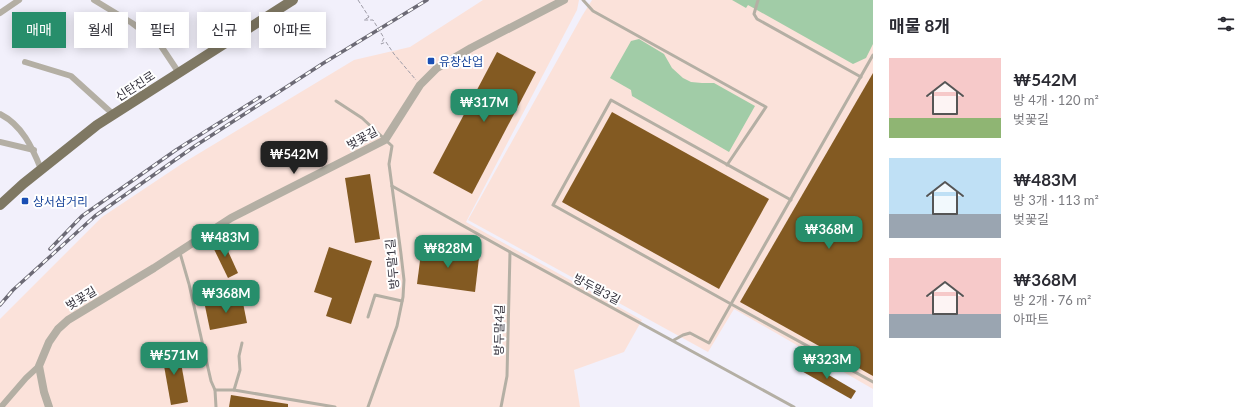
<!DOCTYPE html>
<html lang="ko">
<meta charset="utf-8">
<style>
body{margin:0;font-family:Lato,"Noto Sans KR",sans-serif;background:#f2f2f3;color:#2b2b33;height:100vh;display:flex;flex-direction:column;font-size:15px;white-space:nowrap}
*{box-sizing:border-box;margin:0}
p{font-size:13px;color:#7c7c81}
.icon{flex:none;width:22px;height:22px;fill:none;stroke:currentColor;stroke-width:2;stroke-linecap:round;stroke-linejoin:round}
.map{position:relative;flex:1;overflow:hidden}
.sheet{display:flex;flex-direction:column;background:#fff;width:380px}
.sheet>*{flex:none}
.guide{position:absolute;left:12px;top:12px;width:380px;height:36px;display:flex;gap:8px}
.price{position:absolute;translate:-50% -34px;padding:0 9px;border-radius:8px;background:#278e6b;color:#fff;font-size:13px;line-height:26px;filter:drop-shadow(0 1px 2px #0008)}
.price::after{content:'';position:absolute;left:50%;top:24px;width:12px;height:9px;margin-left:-6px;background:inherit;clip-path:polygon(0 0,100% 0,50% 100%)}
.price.on{background:#222;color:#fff}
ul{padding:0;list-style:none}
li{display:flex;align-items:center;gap:12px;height:100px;padding:0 16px}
li span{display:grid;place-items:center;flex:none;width:112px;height:80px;border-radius:0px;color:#555}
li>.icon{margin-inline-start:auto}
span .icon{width:48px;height:48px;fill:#fffc;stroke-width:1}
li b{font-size:17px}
h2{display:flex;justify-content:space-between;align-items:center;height:48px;padding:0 16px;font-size:17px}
.chip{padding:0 14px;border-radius:0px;background:#fff;box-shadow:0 2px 10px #0003;font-size:14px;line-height:36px}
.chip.on{background:#278e6b;color:#fff}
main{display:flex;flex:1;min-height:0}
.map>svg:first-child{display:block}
</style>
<main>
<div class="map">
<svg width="873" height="407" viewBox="0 0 873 407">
<rect width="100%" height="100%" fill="#f2f0fb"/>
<g fill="#fbe2da">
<path d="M483 0H579L577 10 466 222 642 320 624 352 574 370 580 407H0V319L102 217 183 163 354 60 410 47Z"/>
<path d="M592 0H873V389L734 309 708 352 468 220 582 16Z"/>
</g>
<g fill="#a1cca7">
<path d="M732 0H873V44L866 58 853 64 748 5 746 8Z"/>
<path d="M639 39 664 54 672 68 683 78 691 82 702 83H714L755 106 729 152 632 96 631 90 610 78 631 41Z"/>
</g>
<g fill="#835a22">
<path d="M497 52 536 72 472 194 433 173Z"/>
<path d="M873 73V376L740 302Z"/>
<path d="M612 112 769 199 719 289 562 202Z"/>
<path d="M370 174 380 239 355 243 345 178Z"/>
<path d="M222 238 238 273 228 278 211 243Z"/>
<path d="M422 245 465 251 479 258 475 292 417 284Z"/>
<path d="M329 247 372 261 351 324 326 316 332 298 314 292Z"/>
<path d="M242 298 247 323 210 330 205 306Z"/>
<path d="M178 346 188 402 171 405 161 349Z"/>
<path d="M803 360 856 391 851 399 798 369Z"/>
<path d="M231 395 288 404V407H229Z"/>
</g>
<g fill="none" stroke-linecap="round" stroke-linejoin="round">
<g stroke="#9e9ca7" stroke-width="1" stroke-dasharray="4 2" stroke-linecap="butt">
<path d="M358 0 369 17"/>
<path d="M386 42 394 54 416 80"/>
</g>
<g stroke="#b4afa4" stroke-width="3">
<path d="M583 0 593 11 766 107 727 165"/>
<path d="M758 0 754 14 757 19 861 77"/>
<path d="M873 55 731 304 873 382"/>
<path d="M336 101 362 118 392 146 389 164 401 254 404 280 403 297 397 326 368 407"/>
<path d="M392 186 510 252 794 407"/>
<path d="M180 253 189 284 211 381 215 390"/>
<path d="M368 317 375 295 402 301"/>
<path d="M674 340 683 335 690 333 709 343 731 304 553 205 611 100 791 200"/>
<path d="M234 390 240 370 239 356 242 343"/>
<path d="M216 407 215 390H234L335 407"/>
<path d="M501 407 507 376 510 252"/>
</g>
<g stroke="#b4afa4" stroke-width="6">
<path d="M94 0 132 23 159 43 179 73"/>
<path d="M0 13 19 0"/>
<path d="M25 62 71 76 114 115"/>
<path d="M0 114C22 125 32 147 41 169"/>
<path d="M0 142 34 150"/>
<path d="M1 407 26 378 39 366"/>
</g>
<path stroke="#b4afa4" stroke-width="8" d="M49 407 44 392 39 366 49 342 58 329 68 320 154 268 231 218 385 140 420 85 437 68 471 48 564 0"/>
<path stroke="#7f7863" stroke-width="10" d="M0 205 23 184 97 125 293 0"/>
<g stroke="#6c6a75" stroke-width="3.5">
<g id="rail">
<path d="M50 249 82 216 176 150 260 97"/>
<path d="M0 305 13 290 95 216 195 146 322 64 427 0"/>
</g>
</g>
<use href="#rail" stroke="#fff" stroke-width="2" stroke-dasharray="6" stroke-linecap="butt"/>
<path stroke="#9e9ca7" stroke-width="1" stroke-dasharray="4 2" stroke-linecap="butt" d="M369 17 364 20H373L384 38 381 44 386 42"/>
</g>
<g fill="#1a4fb4" stroke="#fff" stroke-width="1.5">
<rect x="427" y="57" width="8" height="8" rx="2"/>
<rect x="21" y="197" width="8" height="8" rx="2"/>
</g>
<g text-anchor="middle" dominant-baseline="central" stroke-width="4" stroke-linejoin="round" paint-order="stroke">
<g font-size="12" fill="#164399" stroke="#fff" text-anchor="start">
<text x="439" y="61">유창산업</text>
<text x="33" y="201">상서삼거리</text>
</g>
<g font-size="12" fill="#312f3a" stroke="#fff">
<text transform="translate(135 86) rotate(-33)">신탄진로</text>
<text transform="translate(362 138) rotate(-29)">벚꽃길</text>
<text transform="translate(392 264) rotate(-95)">방두말1길</text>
<text transform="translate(597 289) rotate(28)">방두말3길</text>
<text transform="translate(81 298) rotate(-31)">벚꽃길</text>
<text transform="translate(499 330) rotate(-89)">방두말4길</text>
</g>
</g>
</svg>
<b class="price" style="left:484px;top:123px">₩317M</b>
<b class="price on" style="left:294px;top:175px">₩542M</b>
<b class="price" style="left:829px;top:250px">₩368M</b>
<b class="price" style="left:225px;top:258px">₩483M</b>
<b class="price" style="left:448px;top:269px">₩828M</b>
<b class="price" style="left:226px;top:314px">₩368M</b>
<b class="price" style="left:174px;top:376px">₩571M</b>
<b class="price" style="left:827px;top:380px">₩323M</b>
<div class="guide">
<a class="chip on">매매</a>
<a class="chip">월세</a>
<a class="chip">필터</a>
<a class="chip">신규</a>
<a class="chip">아파트</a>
</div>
</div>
<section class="sheet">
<h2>매물 8개<svg class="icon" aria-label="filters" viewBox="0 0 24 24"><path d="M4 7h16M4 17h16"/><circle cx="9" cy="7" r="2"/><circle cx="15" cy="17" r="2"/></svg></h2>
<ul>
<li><span style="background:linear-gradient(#f6c9c9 75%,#8fb573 0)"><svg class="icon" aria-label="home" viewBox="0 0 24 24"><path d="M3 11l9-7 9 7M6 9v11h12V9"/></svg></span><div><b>₩542M</b><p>방 4개 · 120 m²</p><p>벚꽃길</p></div></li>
<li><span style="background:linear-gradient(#bfe0f5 70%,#9aa5b1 0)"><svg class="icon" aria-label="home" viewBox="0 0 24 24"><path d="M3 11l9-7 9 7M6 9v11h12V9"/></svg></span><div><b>₩483M</b><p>방 3개 · 113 m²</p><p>벚꽃길</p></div></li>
<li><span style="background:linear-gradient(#f6c9c9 70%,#9aa5b1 0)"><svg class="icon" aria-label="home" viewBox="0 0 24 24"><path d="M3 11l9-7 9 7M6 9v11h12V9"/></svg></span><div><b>₩368M</b><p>방 2개 · 76 m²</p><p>아파트</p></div></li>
</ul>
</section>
</main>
